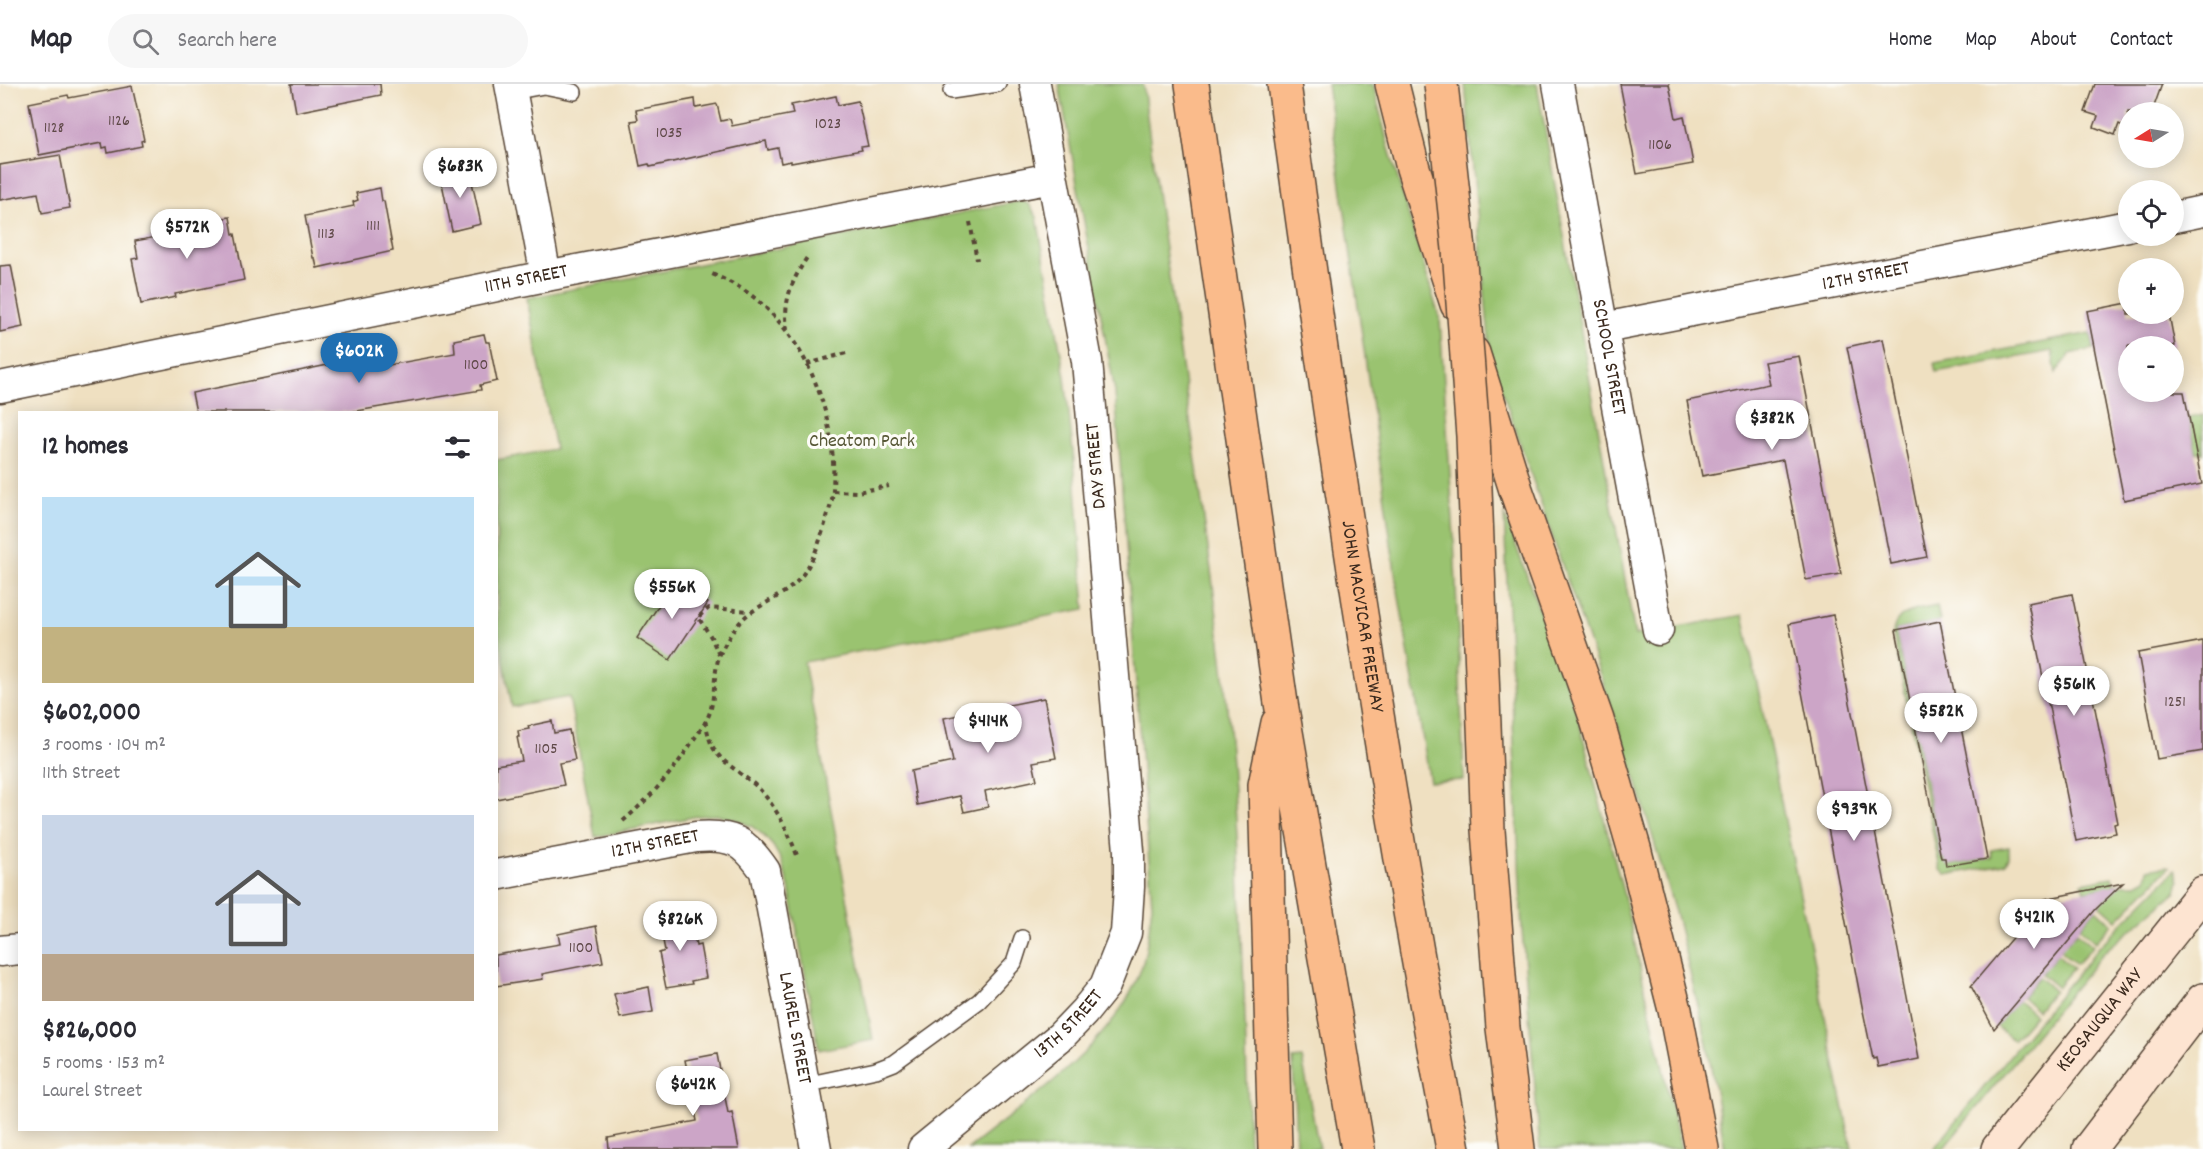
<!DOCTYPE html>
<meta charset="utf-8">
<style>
body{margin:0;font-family:Dekko,sans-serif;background:#f7f7f7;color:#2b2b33;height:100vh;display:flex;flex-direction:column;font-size:22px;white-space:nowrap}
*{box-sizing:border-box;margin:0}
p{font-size:20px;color:#7c7c81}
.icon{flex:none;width:33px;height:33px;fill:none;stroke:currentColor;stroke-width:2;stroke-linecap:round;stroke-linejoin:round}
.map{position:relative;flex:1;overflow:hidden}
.side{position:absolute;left:18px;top:327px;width:480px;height:720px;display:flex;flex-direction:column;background:#fff;border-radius:0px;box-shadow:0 3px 15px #0003}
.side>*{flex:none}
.needle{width:39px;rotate:259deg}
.buttons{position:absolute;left:2118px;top:18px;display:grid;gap:12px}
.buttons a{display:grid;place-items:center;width:66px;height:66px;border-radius:50%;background:#fff;box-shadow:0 3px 15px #0003;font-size:30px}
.price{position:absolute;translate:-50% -51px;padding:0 14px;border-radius:21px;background:#fff;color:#222;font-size:20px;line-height:39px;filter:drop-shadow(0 2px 3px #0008)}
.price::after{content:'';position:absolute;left:50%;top:36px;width:18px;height:14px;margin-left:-9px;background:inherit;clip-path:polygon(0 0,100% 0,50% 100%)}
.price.on{background:#1f6fb2;color:#fff}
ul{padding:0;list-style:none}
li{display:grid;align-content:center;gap:12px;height:318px;padding:0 24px}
li span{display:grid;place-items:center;height:186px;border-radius:0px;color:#555}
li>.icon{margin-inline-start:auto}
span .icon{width:108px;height:108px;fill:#fffc;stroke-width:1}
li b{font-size:26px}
h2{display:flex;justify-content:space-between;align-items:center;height:72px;padding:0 24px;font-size:26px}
header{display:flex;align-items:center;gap:36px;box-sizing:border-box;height:84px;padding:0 30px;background:#fff;border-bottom:2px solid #e1e1e2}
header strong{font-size:28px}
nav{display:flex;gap:33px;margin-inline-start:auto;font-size:21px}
.search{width:420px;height:54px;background:#f7f7f7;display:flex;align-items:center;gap:15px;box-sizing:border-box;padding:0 21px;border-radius:33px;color:#7c7c81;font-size:22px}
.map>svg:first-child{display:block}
</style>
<header>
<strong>Map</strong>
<div class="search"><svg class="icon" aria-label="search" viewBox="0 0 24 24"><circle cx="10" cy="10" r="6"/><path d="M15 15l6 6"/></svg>Search here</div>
<nav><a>Home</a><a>Map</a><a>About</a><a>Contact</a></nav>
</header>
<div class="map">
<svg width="2203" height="1065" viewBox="0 0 2203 1065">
<rect width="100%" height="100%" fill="#fdfcf7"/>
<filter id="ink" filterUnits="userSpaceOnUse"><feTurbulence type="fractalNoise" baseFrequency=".0167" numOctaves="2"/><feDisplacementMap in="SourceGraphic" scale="12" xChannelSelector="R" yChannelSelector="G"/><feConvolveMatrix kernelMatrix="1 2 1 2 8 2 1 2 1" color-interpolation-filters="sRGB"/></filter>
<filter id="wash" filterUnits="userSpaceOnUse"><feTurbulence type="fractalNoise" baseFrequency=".008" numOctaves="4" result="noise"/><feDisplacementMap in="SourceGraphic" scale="24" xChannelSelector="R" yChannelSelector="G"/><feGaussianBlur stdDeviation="1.35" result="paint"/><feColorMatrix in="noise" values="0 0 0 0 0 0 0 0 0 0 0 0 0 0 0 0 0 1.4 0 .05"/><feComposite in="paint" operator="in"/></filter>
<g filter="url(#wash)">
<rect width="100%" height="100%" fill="#efe0c1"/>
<g fill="#9ac370" stroke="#6a7647" stroke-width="1.5">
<path d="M1059 0H1143C1165 184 1197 366 1219 549 1240 719 1244 894 1249 1065H968C1027 1017 1116 959 1141 885 1148 865 1149 842 1152 821L1115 308Z"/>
<path d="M1327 0H1373L1388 61 1440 236 1454 453 1464 696 1430 698 1396 495Z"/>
<path d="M1465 0H1537L1635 551 1743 531 1852 1065H1725L1707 959 1677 835 1631 680 1491 275Z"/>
<path d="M1021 117 1029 120 1037 133 1065 293 1074 376 1085 525 804 578 873 956 819 966 789 803 781 776 773 762 762 750 751 742 734 735 717 731 698 732 595 753 569 613 512 623 497 541 496 376 555 365 527 214Z"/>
<path d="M2091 249 2094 265 2070 270 2056 289 2052 267 1936 288 1934 279Z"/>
<path d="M2203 331V369L2196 368 2189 334Z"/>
<path d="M1504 429 1576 626 1624 812 1681 1065H1540L1522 846Z"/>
<path d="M1937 522 1940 537 1896 546 1941 774H1945L1947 782 1992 774 1991 766 2009 763V773L2006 779 2000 781 1946 791 1940 785 1893 550C1894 526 1919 526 1937 522Z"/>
<path d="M2166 782 2169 783 2117 836 2100 821 2108 811 2099 804 2084 807 2082 799 2112 793 2114 800H2137L2146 795 2148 785Z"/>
<path d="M2175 786 2179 797 2176 808 2104 868 1943 1065H1933L2099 863Z"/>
<path d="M2096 825 2112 840 2096 858 2080 844Z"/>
<path d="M2077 848 2093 862 2076 880 2061 867 2062 865 2060 862 2068 858Z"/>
<path d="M2057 870 2073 884 2057 903 2042 890 2044 887 2041 884 2046 879 2049 881Z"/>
<path d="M2039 893 2054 907 2037 926 2022 913Z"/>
<path d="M2018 916 2035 931 2013 956 1996 942Z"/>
<path d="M1302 974 1319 1065H1296L1293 975Z"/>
</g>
<g id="blocks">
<g fill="#cca5c7">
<path d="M291 0H380L381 11 296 28Z"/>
<path d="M1620 0H1669L1676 34 1684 32 1693 80 1637 90Z"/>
<path d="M2095 0H2162L2152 28H2128V44L2119 40 2115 51 2094 43 2098 32 2085 28Z"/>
<path d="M132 2 144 56 141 57 142 62 108 69 107 63 103 64 102 59 39 71 29 19 68 11 69 14Z"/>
<path d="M836 12 838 21 858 17 868 62 861 63 862 66 791 79V77L781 79 778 64 768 66 766 57 650 83 649 80 640 82 631 37 638 36 636 26 695 15 696 24 717 20 721 37 730 35 732 42 793 30 791 21Z"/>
<path d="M60 71 70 124 42 129 38 109 0 116V81Z"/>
<path d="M469 84 481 140 452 147 440 90Z"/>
<path d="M380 104 382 117H384L393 167 317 184 315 174H313L305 132 354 122 353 118 358 116 356 109Z"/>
<path d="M199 132 200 139 230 133 233 150H235L244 196 175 210 176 213 141 220 132 175 138 174 135 157 178 149 175 136Z"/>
<path d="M11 181 23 243 0 248V182Z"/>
<path d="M2128 219V230H2169L2175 262H2128V308H2184L2202 400 2124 416 2087 227Z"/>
<path d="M484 250 486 258H489L497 297 480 301 481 306 351 328H196L192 309 352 276 354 285 356 287 455 269 454 256Z"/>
<path d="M1883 255 1927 473 1891 480 1847 263Z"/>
<path d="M1799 272 1841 490 1806 496 1783 376 1702 392 1687 317 1769 300 1764 278Z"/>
<path d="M675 497 708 519 670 576 637 554Z"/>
<path d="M2072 510 2118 739 2114 740 2116 749 2076 757 2028 519Z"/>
<path d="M1833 531 1919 975 1878 983 1876 974 1873 975 1862 922 1789 540Z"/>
<path d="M1940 537 1987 775 1946 782 1945 774H1941L1896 546Z"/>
<path d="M2203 557V667L2157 675 2138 569Z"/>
<path d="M1044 614 1056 674 1033 678 1037 696 985 707 988 723 964 728 960 712 917 721 911 687 953 678 944 634Z"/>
<path d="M552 637 554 649 569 646 575 676 559 679 564 701 496 715V681L522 677 517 653H519L518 647 529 645 528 642Z"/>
<path d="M2123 799 2096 825 1994 945 1971 902 2045 815Z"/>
<path d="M690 829 696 862 700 861 706 894 691 897 692 900 666 904 659 869 665 867 659 835Z"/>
<path d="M596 842 603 878 542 890 543 895 496 902V871L560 860 558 850Z"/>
<path d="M649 903 653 928 620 934 614 910Z"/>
<path d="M717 970 728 1029 732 1028 739 1065H609L608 1054 697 1037 685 976Z"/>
</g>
</g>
</g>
<g filter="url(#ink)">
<use href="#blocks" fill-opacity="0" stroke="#564536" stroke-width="1.5"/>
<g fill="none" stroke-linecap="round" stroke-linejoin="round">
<g stroke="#564536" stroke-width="18">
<g id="lane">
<path d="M951 7 998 0"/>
<path d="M512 8 544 2 574 8"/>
<path d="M805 1001 876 986 894 979 979 917 1014 879 1022 854"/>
</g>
</g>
<g stroke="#564536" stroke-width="33">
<g id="street">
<path d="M510 0 546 192"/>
<path id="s1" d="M1558 0 1658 546"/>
<path d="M2174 133 2203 127"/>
<path id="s2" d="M1604 244 2128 142"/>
<path id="s3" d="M0 303 546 192 1052 94"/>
<path id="s4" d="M496 791 696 753C733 750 744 757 765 787L816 1065"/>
<path d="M0 867 20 865"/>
<path id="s5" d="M923 1065 1061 952 1084 928 1105 902 1126 849 1129 803V767L1087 277 1035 0"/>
</g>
</g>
<g stroke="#564536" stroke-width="36">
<g id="secondary">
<path id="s6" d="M1998 1065 2203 809"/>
<path d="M2089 1065 2203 916"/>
</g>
</g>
<g stroke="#564536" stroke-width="36">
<g id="highway">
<path d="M1192 0 1281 619 1358 1065"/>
<path id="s7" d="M1284 0C1332 356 1386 712 1453 1065"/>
<path d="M1392 0 1413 84 1457 220"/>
<path d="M1473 269 1516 406 1597 636 1634 764 1675 926 1702 1065"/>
<path d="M1480 536 1488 746 1503 944 1518 1065"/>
<path d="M1275 1065 1265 701 1278 639"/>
</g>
</g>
<g stroke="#564536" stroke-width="4" stroke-dasharray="4.5 4.5" stroke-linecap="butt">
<path d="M970 138 977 176"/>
<path d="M787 246C783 216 792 196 808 172"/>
<path d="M807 280 850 268"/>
<path d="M833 407 857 408 889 402"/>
<path d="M719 571 711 553 698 533 709 524 750 527"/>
<path d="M705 637C708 648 709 659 716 668 726 682 749 693 762 708 779 728 789 749 798 774"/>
<path d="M623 737C652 712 674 687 694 655 700 647 707 637 710 628 715 611 714 584 720 570 727 555 739 535 753 527 769 516 788 509 801 493 813 477 819 460 825 440 828 429 833 417 833 405 837 335 810 260 756 215 743 204 728 197 712 190"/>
</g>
<use href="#lane" stroke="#fff" stroke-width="15"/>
<use href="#street" stroke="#fff" stroke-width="30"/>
<use href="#secondary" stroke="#fde4d1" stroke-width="33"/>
<use href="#highway" stroke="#fabb8b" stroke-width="33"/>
<g stroke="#564536" stroke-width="36" stroke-linecap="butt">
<path id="highway-bridge" d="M1441 0 1459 165 1473 352 1480 536"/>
</g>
<use href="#highway-bridge" stroke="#fabb8b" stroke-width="33"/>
</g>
</g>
<g text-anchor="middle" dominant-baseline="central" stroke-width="6" stroke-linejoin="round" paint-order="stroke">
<g font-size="16" fill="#5f4948">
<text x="119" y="37">1126</text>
<text x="828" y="40">1023</text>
<text x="54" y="44">1128</text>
<text x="669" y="49">1035</text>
<text x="1660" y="61">1106</text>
<text x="373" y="142">1111</text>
<text x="326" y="150">1113</text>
<text x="476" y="281">1100</text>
<text x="2175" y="618">1251</text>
<text x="546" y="665">1105</text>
<text x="581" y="864">1100</text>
</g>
<g font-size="20" fill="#3b2a1e" stroke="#fdfcf7">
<text stroke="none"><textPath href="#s2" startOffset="267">12TH STREET</textPath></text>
<text stroke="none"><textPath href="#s3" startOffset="537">11TH STREET</textPath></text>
<text stroke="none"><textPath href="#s1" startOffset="278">SCHOOL STREET</textPath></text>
<text transform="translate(1097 382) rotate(-95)">DAY STREET</text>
<text stroke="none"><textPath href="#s7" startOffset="538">JOHN MACVICAR FREEWAY</textPath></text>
<text stroke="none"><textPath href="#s4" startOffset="162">12TH STREET</textPath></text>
<text stroke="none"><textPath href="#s6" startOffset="164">KEOSAUQUA WAY</textPath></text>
<text stroke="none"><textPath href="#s5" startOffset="192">13TH STREET</textPath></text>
<text stroke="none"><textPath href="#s4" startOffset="446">LAUREL STREET</textPath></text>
</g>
<g font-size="20" fill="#585837" stroke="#fdfcf7">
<text x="862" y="358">Cheatom Park</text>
</g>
</g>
</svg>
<div class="buttons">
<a><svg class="needle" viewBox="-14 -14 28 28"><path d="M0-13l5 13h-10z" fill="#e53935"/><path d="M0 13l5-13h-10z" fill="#7c7c81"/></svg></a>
<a><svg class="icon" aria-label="locate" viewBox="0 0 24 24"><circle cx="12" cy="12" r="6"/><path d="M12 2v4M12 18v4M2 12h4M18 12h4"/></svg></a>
<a>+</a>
<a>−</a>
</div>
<b class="price" style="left:460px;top:115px">$683K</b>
<b class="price" style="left:187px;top:176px">$572K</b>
<b class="price on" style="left:359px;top:300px">$602K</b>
<b class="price" style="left:1772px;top:367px">$382K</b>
<b class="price" style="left:672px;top:536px">$556K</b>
<b class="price" style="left:2074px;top:633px">$561K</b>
<b class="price" style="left:1941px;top:660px">$582K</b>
<b class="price" style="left:988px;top:670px">$414K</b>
<b class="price" style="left:1854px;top:758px">$939K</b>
<b class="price" style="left:2034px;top:866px">$421K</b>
<b class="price" style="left:680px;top:868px">$826K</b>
<b class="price" style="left:693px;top:1033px">$642K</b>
<section class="side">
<h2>12 homes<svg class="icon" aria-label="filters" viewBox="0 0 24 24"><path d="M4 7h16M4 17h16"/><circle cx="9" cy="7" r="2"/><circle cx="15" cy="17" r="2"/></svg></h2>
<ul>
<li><span style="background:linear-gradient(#bfe0f5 70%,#c2b280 0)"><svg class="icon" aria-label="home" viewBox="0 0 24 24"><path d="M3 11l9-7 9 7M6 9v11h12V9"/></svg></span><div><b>$602,000</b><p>3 rooms · 104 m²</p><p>11th Street</p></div></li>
<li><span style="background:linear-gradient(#c9d6e8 75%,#b9a48a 0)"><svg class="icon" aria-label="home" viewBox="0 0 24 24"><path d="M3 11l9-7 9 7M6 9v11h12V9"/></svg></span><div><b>$826,000</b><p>5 rooms · 153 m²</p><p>Laurel Street</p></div></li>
</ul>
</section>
</div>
